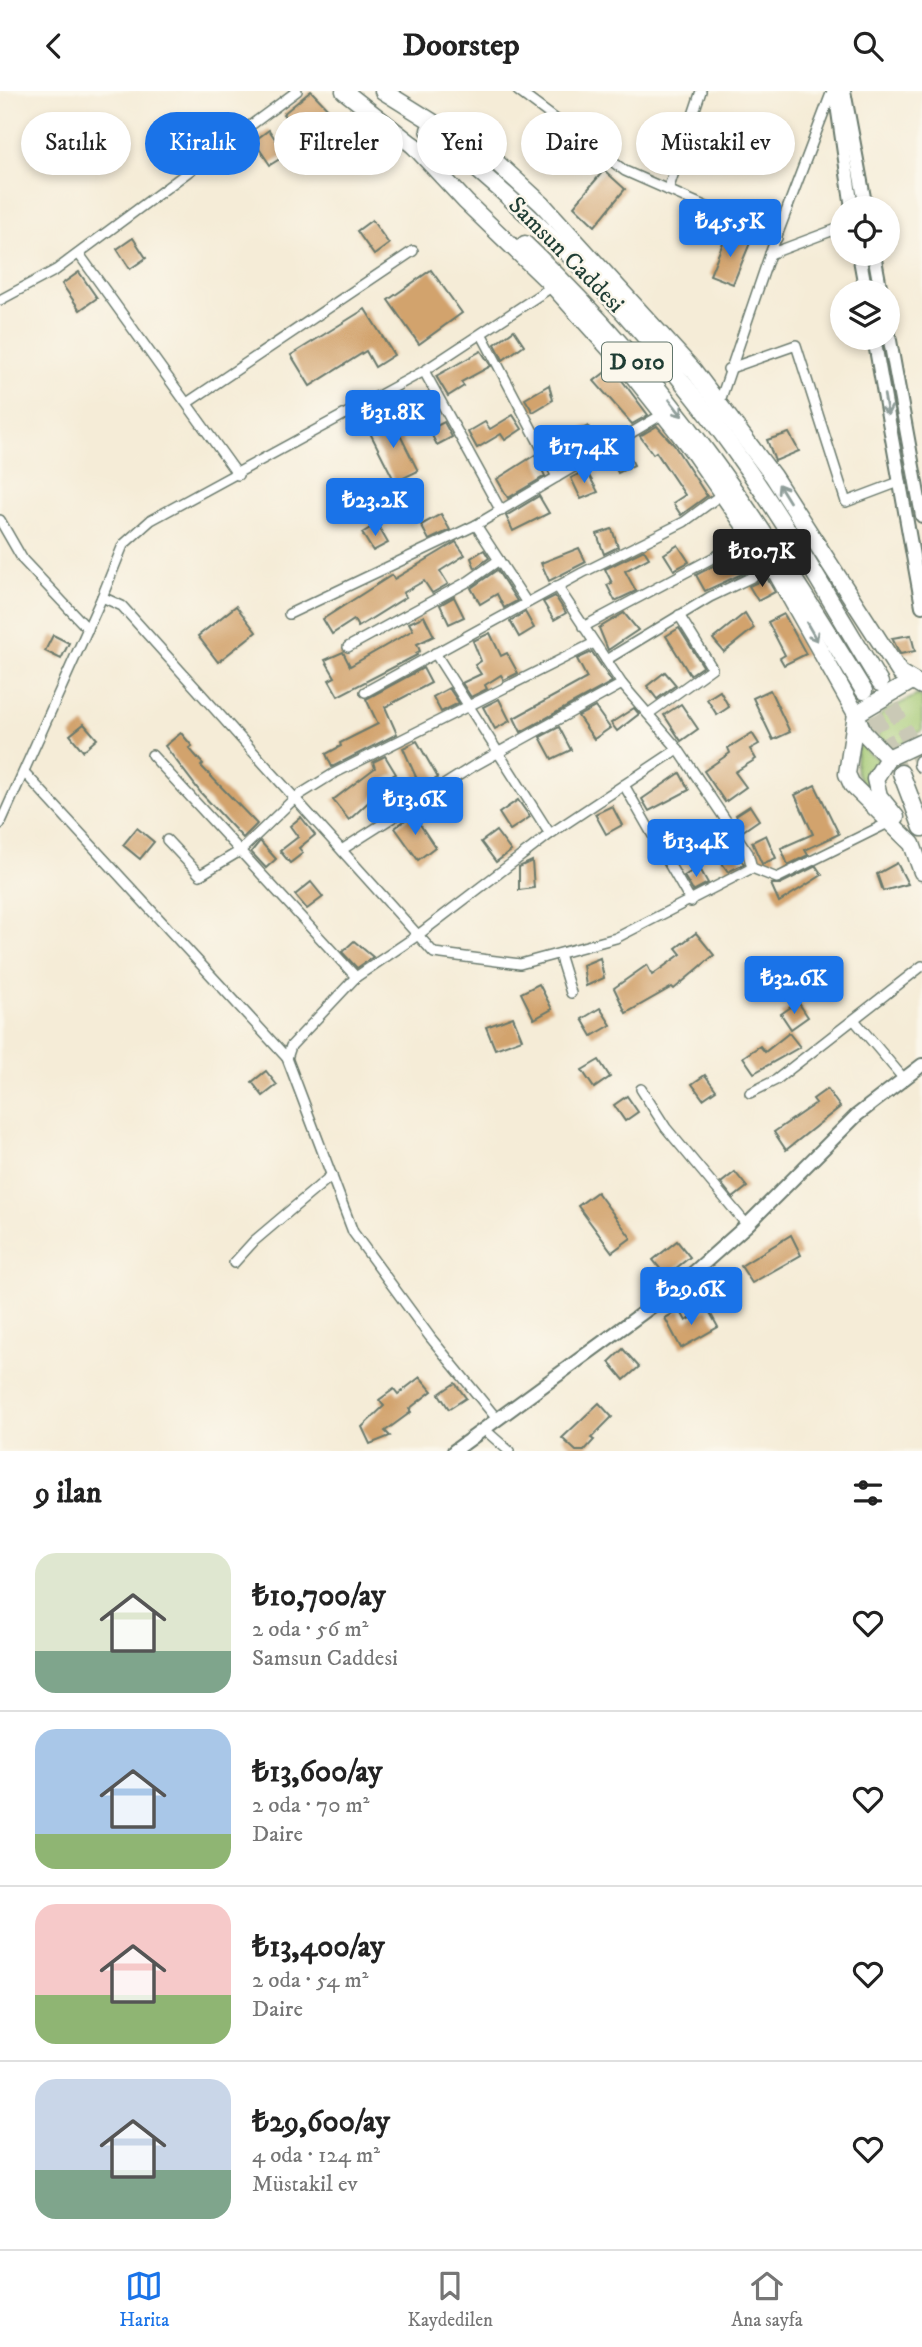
<!DOCTYPE html>
<html lang="tr">
<meta charset="utf-8">
<style>
body{margin:0;font-family:"IM FELL DW Pica",serif;background:#f2f2f2;color:#222;height:100vh;display:flex;flex-direction:column;font-size:26px;white-space:nowrap}
*{box-sizing:border-box;margin:0}
p{font-size:23px;color:#767676}
.icon{flex:none;width:38px;height:38px;fill:none;stroke:currentColor;stroke-width:2;stroke-linecap:round;stroke-linejoin:round}
.map{position:relative;height:1360px;overflow:hidden}
.details{display:flex;flex-direction:column;background:#fff;flex:1}
.details>*{flex:none}
.top-card{position:absolute;left:21px;top:21px;width:880px;height:63px;display:flex;gap:14px}
.buttons{position:absolute;left:830px;top:105px;display:grid;gap:14px}
.buttons a{display:grid;place-items:center;width:70px;height:70px;border-radius:50%;background:#fff;box-shadow:0 4px 10px #0003;font-size:35px}
.price{position:absolute;translate:-50% -60px;padding:0 16px;border-radius:7px;background:#1a73e8;color:#fff;font-size:23px;line-height:46px;filter:drop-shadow(0 2px 4px #0008)}
.price::after{content:'';position:absolute;left:50%;top:42px;width:21px;height:16px;margin-left:-10px;background:inherit;clip-path:polygon(0 0,100% 0,50% 100%)}
.price.active{background:#222;color:#fff}
ul{padding:0;list-style:none}
li{display:flex;align-items:center;gap:21px;height:175px;padding:0 35px}
li+li{border-top:2px solid #e0e0e0}
li span{display:grid;place-items:center;flex:none;width:196px;height:140px;border-radius:21px;color:#555}
li>.icon{margin-inline-start:auto}
span .icon{width:84px;height:84px;fill:#fffc;stroke-width:1}
li b{font-size:30px}
h2{display:flex;justify-content:space-between;align-items:center;height:84px;padding:0 35px;font-size:30px}
.chip{padding:0 24px;border-radius:32px;background:#fff;box-shadow:0 4px 10px #0003;font-size:24px;line-height:63px}
.chip.active{background:#1a73e8;color:#fff}
header{display:flex;justify-content:space-between;align-items:center;height:91px;padding:0 35px;background:#fff;font-size:32px;font-weight:700}
.tab-bar{display:flex;justify-content:space-around;align-items:center;height:98px;border-top:2px solid #e0e0e0;background:#fff;font-size:19px;color:#767676}
.tab-bar a{display:grid;justify-items:center;gap:4px}
.tab-bar .active{color:#1a73e8}
.map>svg:first-child{display:block}
</style>
<header><svg class="icon" aria-label="back" viewBox="0 0 24 24"><path d="M15 5l-7 7 7 7"/></svg>Doorstep<svg class="icon" aria-label="search" viewBox="0 0 24 24"><circle cx="10" cy="10" r="6"/><path d="M15 15l6 6"/></svg></header>
<div class="map">
<svg width="922" height="1360" viewBox="0 0 922 1360">
<rect width="100%" height="100%" fill="#fbf7ec"/>
<filter id="ink" filterUnits="userSpaceOnUse"><feTurbulence type="fractalNoise" baseFrequency=".0143" numOctaves="2"/><feDisplacementMap in="SourceGraphic" scale="14" xChannelSelector="R" yChannelSelector="G"/><feConvolveMatrix kernelMatrix="1 2 1 2 8 2 1 2 1" color-interpolation-filters="sRGB"/></filter>
<filter id="wash" filterUnits="userSpaceOnUse"><feTurbulence type="fractalNoise" baseFrequency=".00686" numOctaves="4" result="noise"/><feDisplacementMap in="SourceGraphic" scale="28" xChannelSelector="R" yChannelSelector="G"/><feGaussianBlur stdDeviation="1.57" result="paint"/><feColorMatrix in="noise" values="0 0 0 0 0 0 0 0 0 0 0 0 0 0 0 0 0 1.4 0 .05"/><feComposite in="paint" operator="in"/></filter>
<g filter="url(#wash)">
<rect width="100%" height="100%" fill="#f5ecd7"/>
<g fill="#a3c872" stroke="#618253" stroke-width="2">
<path d="M917 604 922 606V639C907 650 896 660 879 647L875 633 883 621Z"/>
<path d="M860 643 867 661 879 668 874 705C850 683 855 674 860 643Z"/>
</g>
<g id="blocks">
<g fill="#d2a36d">
<path d="M311 0 332 22 303 46 283 23Z"/>
<path d="M269 39 286 64 270 74 254 50Z"/>
<path d="M604 79 625 98 595 135 574 115Z"/>
<path d="M372 129 389 153 374 164 357 140Z"/>
<path d="M727 142 750 152 733 193 710 184Z"/>
<path d="M133 147 146 167 130 178 117 158Z"/>
<path d="M431 179 462 222 419 253 388 209Z"/>
<path d="M79 181 97 207 80 219 62 193Z"/>
<path d="M365 218 394 264 375 276 366 260 310 295 291 264Z"/>
<path d="M514 239 524 254 503 269 495 253Z"/>
<path d="M481 260 491 275 461 291 464 295 448 305 436 285Z"/>
<path d="M612 276 648 324 632 333 594 290Z"/>
<path d="M549 294 553 309 533 321 525 308Z"/>
<path d="M513 324 522 338 505 349 501 343 477 357 468 341 485 331 490 338Z"/>
<path d="M391 326 418 380 395 391 368 338Z"/>
<path d="M444 331 452 346 437 354 429 339Z"/>
<path d="M588 335 597 354 583 363 573 342Z"/>
<path d="M657 335 674 354 707 405 681 424 673 412 685 404 656 361 653 363 640 345Z"/>
<path d="M789 342 799 360 775 370 767 349Z"/>
<path d="M625 356 634 374 618 382 609 364Z"/>
<path d="M535 364 545 385 508 407 497 388Z"/>
<path d="M586 379 598 401 581 408 571 387Z"/>
<path d="M539 405 549 422 513 440 506 425Z"/>
<path d="M441 423 450 439 429 449 421 434Z"/>
<path d="M377 433 388 452 373 460 362 442Z"/>
<path d="M612 438 618 456 604 463 597 443Z"/>
<path d="M456 451 465 464 440 480 448 493 432 502 424 490 403 502 406 506 358 536 354 529 332 543 323 528 392 484 394 488Z"/>
<path d="M678 454 689 471 674 479 664 463Z"/>
<path d="M579 457 586 471 549 490 541 472Z"/>
<path d="M747 457 759 475 705 500 696 484Z"/>
<path d="M484 459 489 467 475 477 471 467Z"/>
<path d="M644 459 649 467 625 480 636 500 615 510 607 494 612 492 605 478Z"/>
<path d="M497 479 517 510 504 517 497 503 480 513 471 497Z"/>
<path d="M767 487 775 501 758 510 749 495Z"/>
<path d="M555 505 566 522 554 529 543 511Z"/>
<path d="M454 506 464 526 449 533 440 514Z"/>
<path d="M236 515 256 541 218 571 198 545Z"/>
<path d="M525 521 534 537 519 546 510 530Z"/>
<path d="M624 522 638 539 608 559 599 537Z"/>
<path d="M745 522 754 537 724 561 713 548Z"/>
<path d="M784 523 806 563 784 574 780 567 785 564 768 531Z"/>
<path d="M424 525 434 545 417 553 420 560 416 562 417 564 338 605 329 589 335 586 325 569 343 561 350 575 413 539 409 532Z"/>
<path d="M679 537 703 575 690 584 666 545Z"/>
<path d="M490 542 501 565 507 562 518 582 504 589 501 584 485 594 487 598 471 606 462 592 481 583 475 574 481 570 473 550Z"/>
<path d="M53 544 69 552 61 568 45 560Z"/>
<path d="M911 544 915 560 900 563 892 547Z"/>
<path d="M592 561 612 591 521 641 514 627 587 587 577 568Z"/>
<path d="M423 577 431 592 385 616 397 643 332 676 326 663 341 655 340 652 378 633 366 608Z"/>
<path d="M665 581 676 594 657 608 647 595Z"/>
<path d="M449 597 459 612 441 621 433 606Z"/>
<path d="M770 599 790 641 773 649 753 607Z"/>
<path d="M720 600 729 616 717 624 707 608Z"/>
<path d="M499 608 510 630 495 638 483 616Z"/>
<path d="M681 613 698 638 681 650 664 624Z"/>
<path d="M595 616 610 637 594 648 578 625Z"/>
<path d="M634 617 639 623 617 640 611 632Z"/>
<path d="M84 633 97 648 83 660 70 644Z"/>
<path d="M559 636 571 659 552 668 540 646Z"/>
<path d="M181 642 192 655 189 657 203 673 201 675 257 733 243 747 201 702 165 655Z"/>
<path d="M752 642 759 653 750 658 756 668 735 681 746 696 725 711 704 680 730 662 728 657Z"/>
<path d="M417 650 438 687 420 695 403 657Z"/>
<path d="M385 665 396 683 382 690 386 695 349 729 333 709 375 677 373 671Z"/>
<path d="M680 682 689 699 649 720 642 708Z"/>
<path d="M815 694 839 743 805 759 808 764 788 774 781 757 813 743 795 704Z"/>
<path d="M518 709 530 726 510 739 499 722Z"/>
<path d="M612 715 622 734 606 743 595 723Z"/>
<path d="M750 715 759 729 743 740 736 724Z"/>
<path d="M413 723 435 756 418 769 395 737Z"/>
<path d="M301 726 315 744 299 757 303 762 290 772 280 760 298 746 290 735Z"/>
<path d="M137 737 154 751 140 768 123 754Z"/>
<path d="M496 740 511 760 496 771 481 751Z"/>
<path d="M766 744 776 767 762 773 752 751Z"/>
<path d="M260 750 276 768 266 777 251 761Z"/>
<path d="M734 760 744 773 728 781 720 769Z"/>
<path d="M532 770 534 797 519 799V776Z"/>
<path d="M897 772 908 793 883 800 877 783Z"/>
<path d="M816 775 822 784 779 811 771 793H780Z"/>
<path d="M699 776 708 792 693 800 684 785Z"/>
<path d="M311 791 323 806 307 818 295 804Z"/>
<path d="M696 842 714 864 674 898 672 896 626 922 614 897 647 874 652 884 681 863 676 857Z"/>
<path d="M354 850 373 866 357 877 342 861Z"/>
<path d="M600 867 604 887 586 895 583 874Z"/>
<path d="M539 893 552 918 534 928 521 902Z"/>
<path d="M798 911 808 926 791 938 781 923Z"/>
<path d="M600 917 611 934 592 945 582 928Z"/>
<path d="M513 926 522 948 495 958 486 936Z"/>
<path d="M789 942 800 956 754 982 743 966 760 955 765 961Z"/>
<path d="M599 969 610 986 594 997 582 979Z"/>
<path d="M266 980 277 994 263 1005 252 991Z"/>
<path d="M705 984 716 999 703 1008 692 993Z"/>
<path d="M827 998 840 1016 786 1059 774 1041 816 1012 813 1008Z"/>
<path d="M627 1005 638 1021 625 1030 614 1014Z"/>
<path d="M735 1081 747 1096 733 1107 721 1092Z"/>
<path d="M597 1101 631 1147 612 1161 578 1115Z"/>
<path d="M791 1144 801 1164 752 1192 741 1175Z"/>
<path d="M677 1150 690 1166 666 1185 653 1169Z"/>
<path d="M708 1218 718 1236 681 1257 665 1227 680 1219 686 1230Z"/>
<path d="M623 1258 639 1276 624 1289 609 1271Z"/>
<path d="M420 1286 432 1300 409 1318 411 1321 385 1340 390 1345 370 1353 362 1336 384 1315 379 1309 394 1298 398 1303Z"/>
<path d="M455 1292 466 1307 449 1318 439 1303Z"/>
<path d="M599 1312 612 1326 591 1347 594 1349 584 1360H576L562 1347Z"/>
</g>
</g>
</g>
<g filter="url(#ink)">
<use href="#blocks" fill-opacity="0" stroke="#6a7a6d" stroke-width="2"/>
<g fill="none" stroke-linecap="round" stroke-linejoin="round">
<g stroke="#cac9b6" stroke-width="16" stroke-dasharray="16 8" stroke-linecap="butt">
<path d="M881 594 922 672"/>
<path d="M865 602 901 682"/>
</g>
<g stroke="#6a7a6d" stroke-width="12">
<g id="street">
<path d="M518 0 625 80 777 147"/>
<path d="M668 99 701 0"/>
<path d="M79 163 238 384"/>
<path d="M770 163 842 136"/>
<path d="M0 209 56 179 297 0"/>
<path d="M482 244 557 386"/>
<path d="M728 278 796 254 846 411 899 391"/>
<path d="M424 280 501 420"/>
<path d="M187 312 413 160"/>
<path d="M719 313 770 163 832 0"/>
<path d="M0 429 23 469 88 538"/>
<path d="M476 434 527 512"/>
<path d="M557 495 622 593 678 658 748 762 752 777"/>
<path d="M102 506 122 515 434 862 520 873 616 847 752 777 777 787 890 731"/>
<path d="M289 523 476 434 663 323"/>
<path d="M583 536 752 446"/>
<path d="M348 556 469 490 499 469"/>
<path d="M435 562 550 743"/>
<path d="M606 569 710 506 773 476"/>
<path d="M365 601 582 482 684 431 722 403"/>
<path d="M648 623 712 577 679 524"/>
<path d="M152 664 356 886"/>
<path d="M24 681 287 967 353 1141 430 1246 497 1328"/>
<path d="M624 694 691 811"/>
<path d="M0 733 102 506 123 454 151 429 424 280 553 195"/>
<path d="M167 749 200 784 240 760 296 706 333 683 594 552"/>
<path d="M343 758 472 676 622 593"/>
<path d="M559 863 571 902"/>
<path d="M855 930 904 988"/>
<path d="M287 967 291 955 356 886 418 844 550 743 678 658"/>
<path d="M641 998 666 1037 747 1134"/>
<path d="M750 1002 776 989 922 875"/>
<path d="M234 1172 254 1150 332 1084"/>
<path d="M484 1338 509 1360"/>
</g>
</g>
<g stroke="#6a7a6d" stroke-width="16">
<g id="secondary">
<path d="M835 0 852 117"/>
<path d="M844 0 866 117"/>
<path d="M859 163 866 201"/>
<path d="M874 163 881 201"/>
<path d="M887 233 922 425"/>
<path d="M874 247 922 515"/>
<path d="M454 1360 674 1199 747 1134 857 1024 922 974"/>
</g>
</g>
<g stroke="#6a7a6d" stroke-width="19">
<g id="highway">
<path d="M344 0 419 59"/>
<path d="M383 0 495 70 542 113 694 280 773 385 900 582 922 595"/>
<path d="M429 39C550 134 661 253 748 379 796 448 837 521 880 592"/>
<path d="M413 54 466 111 553 195 631 282 692 359 773 476 856 623 847 683 852 694 912 753 922 781"/>
<path d="M525 153C668 289 762 433 864 600"/>
<path d="M888 667 863 641 856 623 912 590"/>
<path d="M922 672V673"/>
<path d="M901 682 922 737"/>
<path d="M896 726 879 705 875 688 888 667 922 651"/>
</g>
</g>
<use href="#street" stroke="#fff" stroke-width="9"/>
<use href="#secondary" stroke="#fff" stroke-width="12"/>
<use href="#highway" stroke="#fff" stroke-width="16"/>
</g>
<defs><path id="oneway-shaft" d="M-6 0H5M1.5-3L5.5 0L1.5 3" fill="none" stroke-width="1.6" stroke-linecap="round" stroke-linejoin="round" transform="scale(1.75)"/></defs>
<g stroke="#8f9e9a">
<use href="#oneway-shaft" transform="translate(886 314) rotate(80)"/>
<use href="#oneway-shaft" transform="translate(676 317) rotate(52)"/>
<use href="#oneway-shaft" transform="translate(784 402) rotate(-122)"/>
<use href="#oneway-shaft" transform="translate(812 541) rotate(60)"/>
</g>
</g>
<g text-anchor="middle" dominant-baseline="central" stroke-width="5" stroke-linejoin="round" paint-order="stroke">
<rect fill="#fbf7ec" stroke="#61756b" stroke-width="2" x="602" y="251.5" width="70" height="39" rx="5"/>
<g font-size="23" font-weight="bold" fill="#1f3d34">
<text x="637" y="271">D 010</text>
</g>
<g font-size="24" fill="#1f3d34" stroke="#fbf7ec">
<text transform="translate(566 164) rotate(45)">Samsun Caddesi</text>
</g>
</g>
</svg>
<div class="buttons">
<a><svg class="icon" aria-label="locate" viewBox="0 0 24 24"><circle cx="12" cy="12" r="6"/><path d="M12 2v4M12 18v4M2 12h4M18 12h4"/></svg></a>
<a><svg class="icon" aria-label="layers" viewBox="0 0 24 24"><path d="M12 4l9 5-9 5-9-5zM3 14l9 5 9-5"/></svg></a>
</div>
<b class="price" style="left:730px;top:168px">₺45.5K</b>
<b class="price" style="left:393px;top:359px">₺31.8K</b>
<b class="price" style="left:584px;top:394px">₺17.4K</b>
<b class="price" style="left:375px;top:447px">₺23.2K</b>
<b class="price active" style="left:762px;top:498px">₺10.7K</b>
<b class="price" style="left:415px;top:746px">₺13.6K</b>
<b class="price" style="left:696px;top:788px">₺13.4K</b>
<b class="price" style="left:794px;top:925px">₺32.6K</b>
<b class="price" style="left:691px;top:1236px">₺29.6K</b>
<div class="top-card">
<a class="chip">Satılık</a>
<a class="chip active">Kiralık</a>
<a class="chip">Filtreler</a>
<a class="chip">Yeni</a>
<a class="chip">Daire</a>
<a class="chip">Müstakil ev</a>
</div>
</div>
<section class="details">
<h2>9 ilan<svg class="icon" aria-label="filters" viewBox="0 0 24 24"><path d="M4 7h16M4 17h16"/><circle cx="9" cy="7" r="2"/><circle cx="15" cy="17" r="2"/></svg></h2>
<ul>
<li><span style="background:linear-gradient(#dfe7d0 70%,#7fa58c 0)"><svg class="icon" aria-label="home" viewBox="0 0 24 24"><path d="M3 11l9-7 9 7M6 9v11h12V9"/></svg></span><div><b>₺10,700/ay</b><p>2 oda · 56 m²</p><p>Samsun Caddesi</p></div><svg class="icon" aria-label="heart" viewBox="0 0 24 24"><path d="M12 20l-8-8c-3-5 5-10 8-4 3-6 11-1 8 4z"/></svg></li>
<li><span style="background:linear-gradient(#a9c7e8 75%,#8fb573 0)"><svg class="icon" aria-label="home" viewBox="0 0 24 24"><path d="M3 11l9-7 9 7M6 9v11h12V9"/></svg></span><div><b>₺13,600/ay</b><p>2 oda · 70 m²</p><p>Daire</p></div><svg class="icon" aria-label="heart" viewBox="0 0 24 24"><path d="M12 20l-8-8c-3-5 5-10 8-4 3-6 11-1 8 4z"/></svg></li>
<li><span style="background:linear-gradient(#f6c9c9 65%,#8fb573 0)"><svg class="icon" aria-label="home" viewBox="0 0 24 24"><path d="M3 11l9-7 9 7M6 9v11h12V9"/></svg></span><div><b>₺13,400/ay</b><p>2 oda · 54 m²</p><p>Daire</p></div><svg class="icon" aria-label="heart" viewBox="0 0 24 24"><path d="M12 20l-8-8c-3-5 5-10 8-4 3-6 11-1 8 4z"/></svg></li>
<li><span style="background:linear-gradient(#c9d6e8 65%,#7fa58c 0)"><svg class="icon" aria-label="home" viewBox="0 0 24 24"><path d="M3 11l9-7 9 7M6 9v11h12V9"/></svg></span><div><b>₺29,600/ay</b><p>4 oda · 124 m²</p><p>Müstakil ev</p></div><svg class="icon" aria-label="heart" viewBox="0 0 24 24"><path d="M12 20l-8-8c-3-5 5-10 8-4 3-6 11-1 8 4z"/></svg></li>
</ul>
</section>
<nav class="tab-bar">
<a class="active"><svg class="icon" aria-label="map" viewBox="0 0 24 24"><path d="M3 6l6-2 6 2 6-2v14l-6 2-6-2-6 2zM9 4v14M15 6v14"/></svg>Harita</a>
<a><svg class="icon" aria-label="saved" viewBox="0 0 24 24"><path d="M7 4h10v16l-5-4-5 4z"/></svg>Kaydedilen</a>
<a><svg class="icon" aria-label="home" viewBox="0 0 24 24"><path d="M3 11l9-7 9 7M6 9v11h12V9"/></svg>Ana sayfa</a>
</nav>
